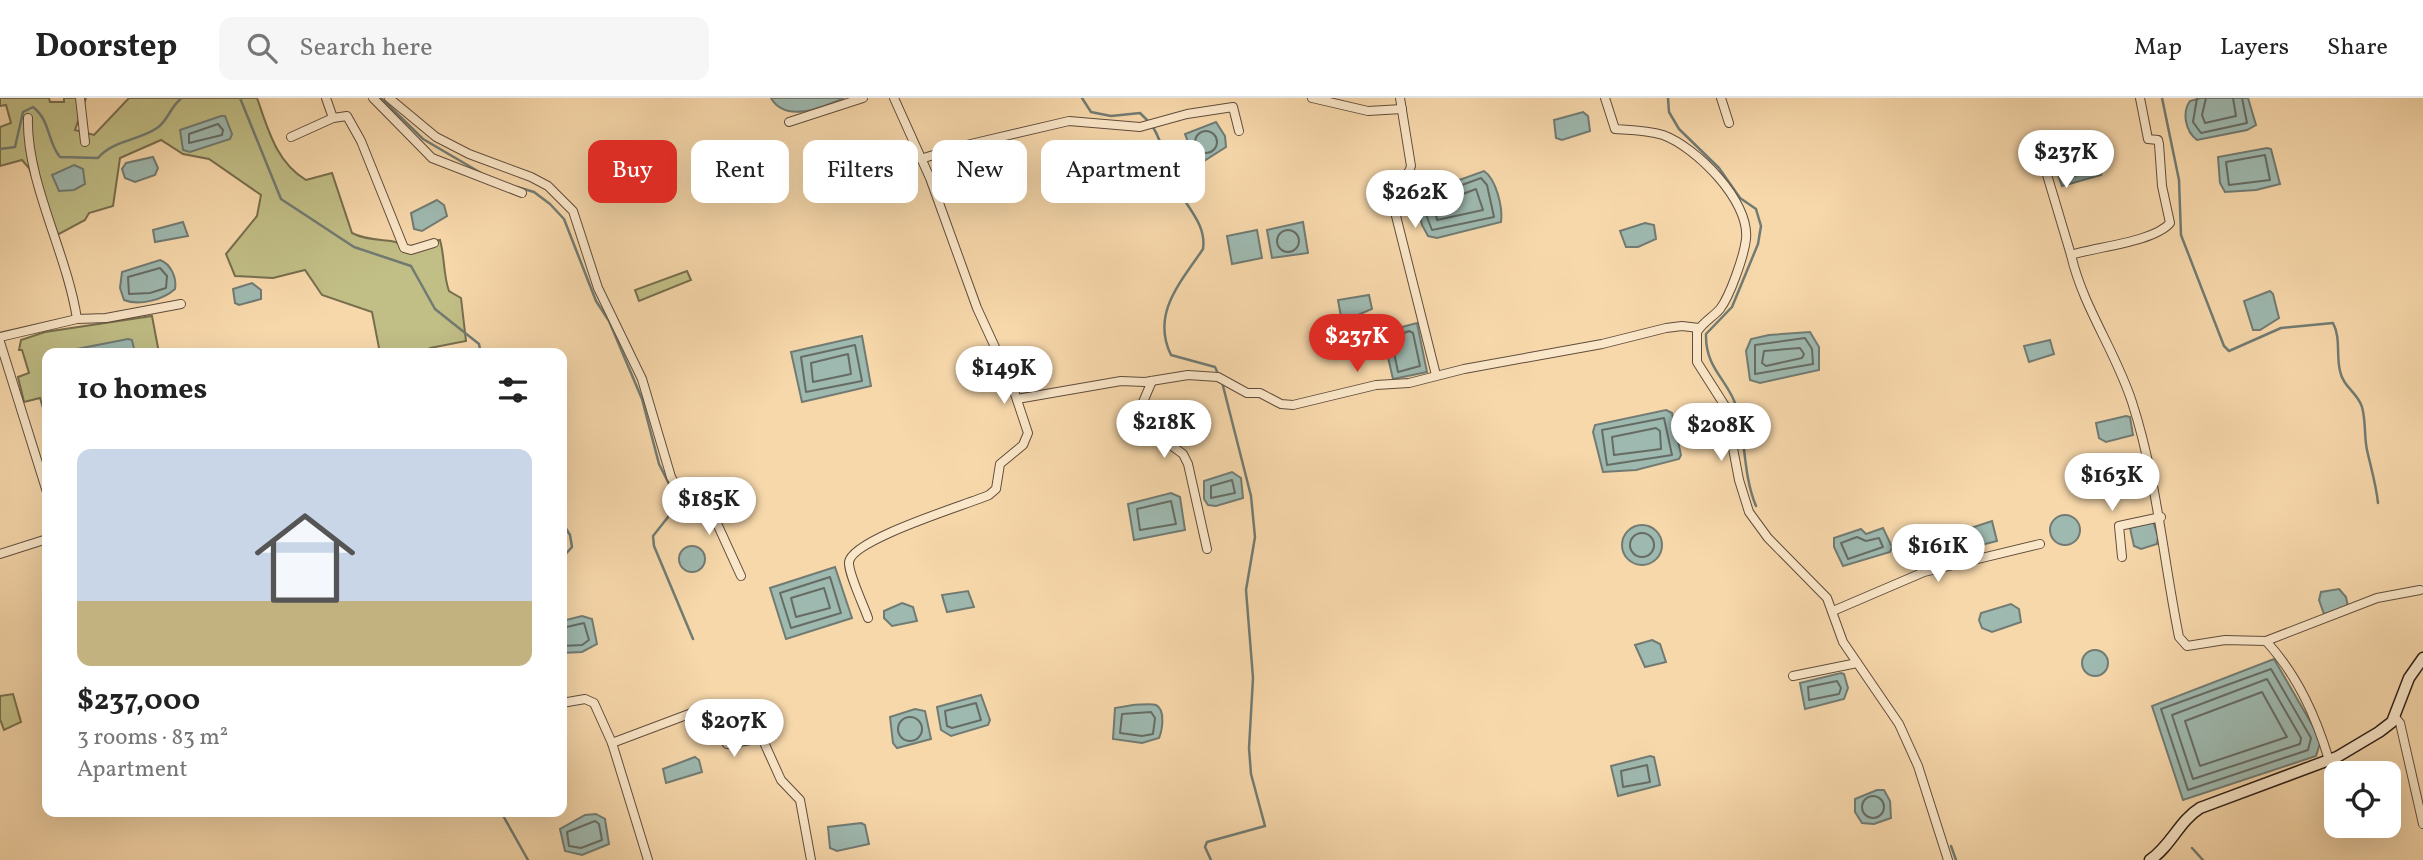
<!DOCTYPE html>
<meta charset="utf-8">
<style>
body{margin:0;font-family:Vollkorn,serif;background:#f6f6f6;color:#222;height:100vh;display:flex;flex-direction:column;font-size:26px;white-space:nowrap}
*{box-sizing:border-box;margin:0}
p{font-size:23px;color:#767676}
.icon{flex:none;width:38px;height:38px;fill:none;stroke:currentColor;stroke-width:2;stroke-linecap:round;stroke-linejoin:round}
.map{position:relative;flex:1;overflow:hidden}
.details{position:absolute;left:42px;top:250px;width:525px;height:469px;display:flex;flex-direction:column;background:#fff;border-radius:14px;box-shadow:0 7px 28px #0002}
.details>*{flex:none}
.hud{position:absolute;left:588px;top:42px;width:665px;height:63px;display:flex;gap:14px}
.tools{position:absolute;left:2324px;top:663px;display:grid;gap:14px}
.tools a{display:grid;place-items:center;width:77px;height:77px;border-radius:14px;background:#fff;box-shadow:0 7px 28px #0002;font-size:35px}
.price{position:absolute;translate:-50% -60px;padding:0 16px;border-radius:24px;background:#fff;color:#222;font-size:23px;line-height:46px;filter:drop-shadow(0 2px 4px #0008)}
.price::after{content:'';position:absolute;left:50%;top:42px;width:21px;height:16px;margin-left:-10px;background:inherit;clip-path:polygon(0 0,100% 0,50% 100%)}
.price.selected{background:#d93025;color:#fff}
ul{padding:0;list-style:none}
li{display:grid;align-content:center;gap:14px;height:371px;padding:0 35px}
li+li{border-top:2px solid #e0e0e0}
li span{display:grid;place-items:center;height:217px;border-radius:14px;color:#555}
li>.icon{margin-inline-start:auto}
span .icon{width:126px;height:126px;fill:#fffc;stroke-width:1}
li b{font-size:30px}
h2{display:flex;justify-content:space-between;align-items:center;height:84px;padding:0 35px;font-size:30px}
.tag{padding:0 24px;border-radius:14px;background:#fff;box-shadow:0 7px 28px #0002;font-size:24px;line-height:63px}
.tag.selected{background:#d93025;color:#fff}
header{display:flex;align-items:center;gap:42px;box-sizing:border-box;height:98px;padding:0 35px;background:#fff;border-bottom:2px solid #e0e0e0}
header strong{font-size:33px}
nav{display:flex;gap:38px;margin-inline-start:auto;font-size:24px}
.search{width:490px;height:63px;background:#f6f6f6;display:flex;align-items:center;gap:18px;box-sizing:border-box;padding:0 24px;border-radius:14px;color:#767676;font-size:26px}
.map>svg:first-child{display:block}
</style>
<header>
<strong>Doorstep</strong>
<div class="search"><svg class="icon" aria-label="search" viewBox="0 0 24 24"><circle cx="10" cy="10" r="6"/><path d="M15 15l6 6"/></svg>Search here</div>
<nav><a>Map</a><a>Layers</a><a>Share</a></nav>
</header>
<div class="map">
<svg width="2423" height="762" viewBox="0 0 2423 762">
<rect width="100%" height="100%" fill="#f7d8ab"/>
<filter id="stains"><feTurbulence type="fractalNoise" baseFrequency=".00286" numOctaves="4"/><feColorMatrix values="0 0 0 0 .2 0 0 0 0 .09 0 0 0 0 .02 0 0 0 .5 -.17"/></filter>
<radialGradient id="worn" r=".72"><stop offset=".6" stop-color="#630" stop-opacity="0"/><stop offset="1" stop-color="#630" stop-opacity=".3"/></radialGradient>
<g fill="#c1be86" stroke="#776e4e" stroke-width="2">
<path d="M0 0H49L50 4H64V0H86L75 32 94 37 129 0H257C268 31 276 64 306 82L332 75 352 135C373 146 392 138 406 149L440 142C445 160 443 176 449 193L461 200 466 243 430 250 431 255H380L372 214 322 197 305 172 273 180 235 178 226 156 257 118 261 97 209 61 183 56 161 42 120 60 113 108 89 115 85 122 59 136 51 134 29 70 22 62 0 68V29L11 25 6 7 0 8Z"/>
<path d="M687 173 691 182 639 203 635 192Z"/>
<path d="M152 218 159 255 47 256V309L43 310 40 300 24 304 18 279 29 275 22 252H19L21 242 45 234Z"/>
<path d="M13 596 21 624 4 632 0 621V598Z"/>
</g>
<g fill="#9eb9b0" stroke="#717b73" stroke-width="2">
<path d="M771 0H844C823 9 786 26 771 0Z"/>
<path d="M2201 0H2248L2256 27 2247 32 2197 42C2185 33 2182 14 2190 3Z"/>
<path d="M1583 14 1588 18 1590 33 1562 42 1556 40 1554 22Z"/>
<path d="M221 18H225L232 36 230 41 190 54 183 52 180 32Z"/>
<path d="M1216 24 1225 38 1226 49 1204 63 1195 62 1185 36Z"/>
<path d="M2267 50 2271 51 2280 86 2256 92 2225 94 2220 85 2218 59Z"/>
<path d="M2095 54 2103 71 2101 77 2062 88 2054 66Z"/>
<path d="M153 59 158 70 155 77 135 84 125 80 122 71 126 65Z"/>
<path d="M74 67 83 71 85 86 74 92 59 93 52 77Z"/>
<path d="M1484 73C1496 81 1503 109 1501 124L1437 140 1428 138 1422 127 1415 98Z"/>
<path d="M437 102 444 107 447 118 422 133 414 131 411 115Z"/>
<path d="M183 124 188 138 155 144 153 132Z"/>
<path d="M1303 124 1308 155 1272 160 1267 132Z"/>
<path d="M1645 125 1654 127 1656 141 1638 149H1626L1620 133Z"/>
<path d="M1257 132 1262 160 1232 166 1227 138Z"/>
<path d="M160 162C171 166 177 180 175 191 163 202 139 208 124 202L120 190 122 174Z"/>
<path d="M252 185 261 192V201L239 207 235 205 233 191Z"/>
<path d="M2270 193 2273 196 2279 220 2260 232H2253L2244 203Z"/>
<path d="M1369 197 1372 211 1353 219H1341L1338 202Z"/>
<path d="M1417 225 1427 274 1393 281 1383 238 1387 233Z"/>
<path d="M1810 234 1819 249V272L1760 285 1750 282 1746 253 1751 241 1769 237Z"/>
<path d="M862 238 871 288 802 304 791 254Z"/>
<path d="M128 241 132 242 135 255H75L77 251Z"/>
<path d="M2050 242 2054 256 2029 264 2024 248Z"/>
<path d="M1666 312 1672 315 1681 357 1679 361 1636 372 1603 374 1593 334 1595 327Z"/>
<path d="M2126 318 2130 319 2133 337 2106 344 2099 340 2096 325Z"/>
<path d="M1232 374 1241 380 1243 400 1216 408 1208 407 1204 401V383Z"/>
<path d="M1171 395 1180 399 1185 432 1134 442 1128 406Z"/>
<circle cx="2065" cy="432" r="15"/>
<path d="M1992 423 1997 443 1973 449 1968 431Z"/>
<path d="M2153 423 2158 439 2157 446 2141 451 2134 448 2130 430Z"/>
<circle cx="1642" cy="447" r="20"/>
<path d="M1883 430 1892 449 1890 454 1843 468 1834 449V440L1861 431 1866 436Z"/>
<circle cx="692" cy="461" r="13"/>
<path d="M835 469 852 520 786 541 770 490Z"/>
<path d="M2339 491 2346 499 2348 509 2324 516 2319 502 2321 494Z"/>
<path d="M968 493 974 509 947 514 942 497Z"/>
<path d="M902 505 913 509 917 523 892 528 884 520V513Z"/>
<path d="M2011 506 2019 511 2021 524 1992 534 1982 530 1979 522 1981 515Z"/>
<path d="M582 518 592 521 597 546 582 554 562 555V523Z"/>
<path d="M1652 542 1660 546 1666 564 1645 569 1635 547Z"/>
<circle cx="2095" cy="565" r="13"/>
<path d="M2274 561 2321 642 2316 658 2183 702 2152 608Z"/>
<path d="M1841 575 1844 576 1848 590 1844 601 1805 611 1800 585Z"/>
<path d="M981 597 990 622 988 627 951 638 941 632 937 609Z"/>
<path d="M1133 607C1139 607 1151 605 1156 607 1166 612 1162 633 1159 640L1142 645 1113 641 1115 610Z"/>
<path d="M915 611 925 613 931 641 897 650 893 645 890 619Z"/>
<path d="M1650 658 1654 659 1660 687 1618 698 1611 668Z"/>
<path d="M695 659 699 662 702 674 666 685 663 671Z"/>
<path d="M1877 692H1884L1890 703 1891 720 1874 726 1862 725 1855 714V701Z"/>
<path d="M596 716 605 721 609 746 582 757 565 753 560 731 585 717Z"/>
<path d="M861 725 865 727 869 746 837 753 830 750 828 729Z"/>
</g>
<g fill="none" stroke-linecap="round" stroke-linejoin="round">
<g stroke="#666c64" stroke-width="2">
<path d="M2197 0 2193 24 2201 35 2247 25 2242 0"/>
<path d="M2206 0 2202 17 2205 25 2236 18 2233 0"/>
<path d="M218 26 223 32 222 37 189 45V36Z"/>
<circle cx="1206" cy="44" r="11"/>
<path d="M2265 57 2270 82 2229 87 2226 64Z"/>
<path d="M2089 62 2095 68 2093 73 2066 80 2063 69Z"/>
<path d="M1481 80 1487 87 1494 119 1432 132 1425 114 1424 101Z"/>
<path d="M1476 91 1483 112 1437 122 1434 107Z"/>
<circle cx="1288" cy="143" r="11"/>
<path d="M160 170 167 178 166 190 150 195 129 196 128 179Z"/>
<path d="M1409 233 1413 235 1420 268 1398 274 1391 240Z"/>
<path d="M1805 240 1812 251 1813 266 1755 276V247Z"/>
<path d="M855 247 862 283 806 294 801 259Z"/>
<path d="M1800 250 1804 256 1802 260 1766 268 1762 265 1764 253Z"/>
<path d="M848 256 851 276 813 284 811 265Z"/>
<path d="M1664 320 1672 357 1607 367 1602 332Z"/>
<path d="M1656 330 1660 333 1661 351 1614 357 1612 339Z"/>
<path d="M1232 382 1235 395 1211 400V388Z"/>
<path d="M1171 403 1176 426 1140 432 1137 411Z"/>
<circle cx="1642" cy="447" r="12"/>
<path d="M1857 439 1866 443 1879 440 1883 449 1848 461 1841 445Z"/>
<path d="M830 479 841 515 791 530 780 495Z"/>
<path d="M824 490 830 510 796 519 791 500Z"/>
<path d="M562 530 584 525 589 542 582 547 562 548"/>
<path d="M2271 571 2311 640 2308 652 2188 692 2161 611Z"/>
<path d="M2267 581 2301 640 2300 646 2193 681 2172 617Z"/>
<path d="M1837 583 1841 590 1839 596 1809 602 1808 589Z"/>
<path d="M2262 594 2287 639 2200 668 2185 623Z"/>
<path d="M976 605 981 622 952 630 947 628 945 613Z"/>
<path d="M1151 614 1155 620 1153 636 1142 638 1120 635 1122 616Z"/>
<circle cx="910" cy="631" r="12"/>
<path d="M1647 667 1650 684 1623 689 1621 673Z"/>
<circle cx="1873" cy="709" r="11"/>
<path d="M595 723 599 726 602 742 581 750 569 748 567 734Z"/>
</g>
<g stroke="#717b73" stroke-width="2.5">
<path d="M240 0 281 101 354 149 411 168 435 211 479 246 481 256"/>
<path d="M381 0 423 41 481 75"/>
<path d="M1082 0 1091 14 1111 18 1140 15 1149 24"/>
<path d="M1668 0 1669 14 1679 31 1719 70 1740 100 1756 111 1761 128 1758 146 1732 209 1706 236C1705 272 1730 283 1737 311 1746 343 1743 377 1756 408"/>
<path d="M2162 0 2179 82 2181 137 2224 248 2229 253 2281 230 2333 225C2341 240 2336 257 2340 273 2343 289 2358 295 2362 309 2366 323 2364 338 2367 352 2371 370 2376 386 2378 405"/>
<path d="M1153 29C1163 46 1166 63 1173 81 1182 106 1207 123 1203 151 1180 185 1151 216 1171 257L1215 269 1219 278"/>
<path d="M0 51 15 49 23 14 33 9C51 23 47 44 60 59L98 60C113 42 138 43 157 30 168 23 171 7 182 0"/>
<path d="M517 89 534 94 550 106 564 121 596 203 609 223 642 301 659 366 677 402 676 409 653 438 654 448 693 541"/>
<path d="M562 424 570 437 572 449 562 460"/>
<path d="M501 714 528 762"/>
<path d="M1951 748 1956 762"/>
<path d="M2192 750 2203 762"/>
<path d="M1211 762 1205 749 1207 744 1265 728 1251 676 1249 650 1253 580 1246 492 1255 439 1251 398 1222 284"/>
</g>
<g stroke="#604d3c" stroke-width="10">
<g id="street">
<path d="M80 0 85 44"/>
<path d="M326 0 333 20"/>
<path d="M373 0 432 60 522 95"/>
<path d="M389 0 436 39 469 56 531 79 548 88 573 113 598 190 642 281 671 379 685 404"/>
<path d="M1312 0 1368 13 1402 11"/>
<path d="M1400 0 1411 68C1408 82 1393 83 1391 98L1436 277"/>
<path d="M1605 0 1615 31C1631 32 1647 32 1663 37 1696 49 1750 103 1746 141 1744 158 1730 198 1720 211 1713 219 1703 224 1697 234V264L1725 308 1739 382 1749 414 1768 440 1827 500 1843 544 1899 626 1918 668 1948 762"/>
<path d="M1721 0 1729 25"/>
<path d="M2140 0 2148 41 2158 42 2159 46 2162 88 2170 125C2154 144 2095 149 2071 157 2083 209 2115 252 2132 304 2157 381 2163 460 2179 539L2187 548 2225 542 2266 543C2298 578 2316 619 2329 662"/>
<path d="M789 24 863 0"/>
<path d="M291 39 333 20 347 18 361 43 404 150 411 152 434 145"/>
<path d="M921 61 958 49 1069 23 1140 29 1187 16 1233 9 1239 33"/>
<path d="M2071 157 2042 60 2095 44"/>
<path d="M77 221 106 220 181 206"/>
<path d="M0 239 77 221C67 155 26 83 28 20"/>
<path d="M0 244 47 394"/>
<path d="M1152 283 1143 304V316L1161 340 1183 356 1188 366 1207 451"/>
<path d="M1017 301 1121 283 1145 284 1188 277 1218 279 1247 295H1260L1281 306 1293 307 1376 287 1409 285 1464 271 1602 246 1666 230 1682 228 1699 230"/>
<path d="M679 392 690 390 704 397 741 478"/>
<path d="M0 456 47 441"/>
<path d="M2122 459 2119 428 2161 419"/>
<path d="M1833 513 1924 474 2040 446"/>
<path d="M868 520C864 508 848 475 849 464 852 441 966 407 989 397L996 391 1000 366 1023 347 1028 335 1011 284 977 210 930 80 894 0"/>
<path d="M2266 543 2377 500 2420 492"/>
<path d="M1793 578 1857 565"/>
<path d="M562 605 585 601 594 605 612 645 648 762"/>
<path d="M2394 618 2400 625 2423 726"/>
<path d="M612 645 705 610H710L727 646 762 640 781 682 800 702 811 762"/>
</g>
</g>
<g stroke="#2d1f17" stroke-width="13">
<path id="secondary" d="M2150 762C2171 748 2179 723 2200 710L2337 659 2379 634 2392 624 2409 580 2423 560"/>
</g>
<use href="#street" stroke="#fae6c8" stroke-width="8"/>
<use href="#secondary" stroke="#fae6c8" stroke-width="10"/>
</g>
<rect width="100%" height="100%" filter="url(#stains)"/>
<rect width="100%" height="100%" fill="url(#worn)"/>
</svg>
<div class="tools">
<a><svg class="icon" aria-label="locate" viewBox="0 0 24 24"><circle cx="12" cy="12" r="6"/><path d="M12 2v4M12 18v4M2 12h4M18 12h4"/></svg></a>
</div>
<b class="price" style="left:2066px;top:92px">$237K</b>
<b class="price" style="left:1415px;top:132px">$262K</b>
<b class="price selected" style="left:1357px;top:276px">$237K</b>
<b class="price" style="left:1004px;top:308px">$149K</b>
<b class="price" style="left:1164px;top:362px">$218K</b>
<b class="price" style="left:1721px;top:365px">$208K</b>
<b class="price" style="left:2112px;top:415px">$163K</b>
<b class="price" style="left:709px;top:439px">$185K</b>
<b class="price" style="left:1938px;top:486px">$161K</b>
<b class="price" style="left:734px;top:661px">$207K</b>
<div class="hud">
<a class="tag selected">Buy</a>
<a class="tag">Rent</a>
<a class="tag">Filters</a>
<a class="tag">New</a>
<a class="tag">Apartment</a>
</div>
<section class="details">
<h2>10 homes<svg class="icon" aria-label="filters" viewBox="0 0 24 24"><path d="M4 7h16M4 17h16"/><circle cx="9" cy="7" r="2"/><circle cx="15" cy="17" r="2"/></svg></h2>
<ul>
<li><span style="background:linear-gradient(#c9d6e8 70%,#c2b280 0)"><svg class="icon" aria-label="home" viewBox="0 0 24 24"><path d="M3 11l9-7 9 7M6 9v11h12V9"/></svg></span><div><b>$237,000</b><p>3 rooms · 83 m²</p><p>Apartment</p></div></li>
</ul>
</section>
</div>
